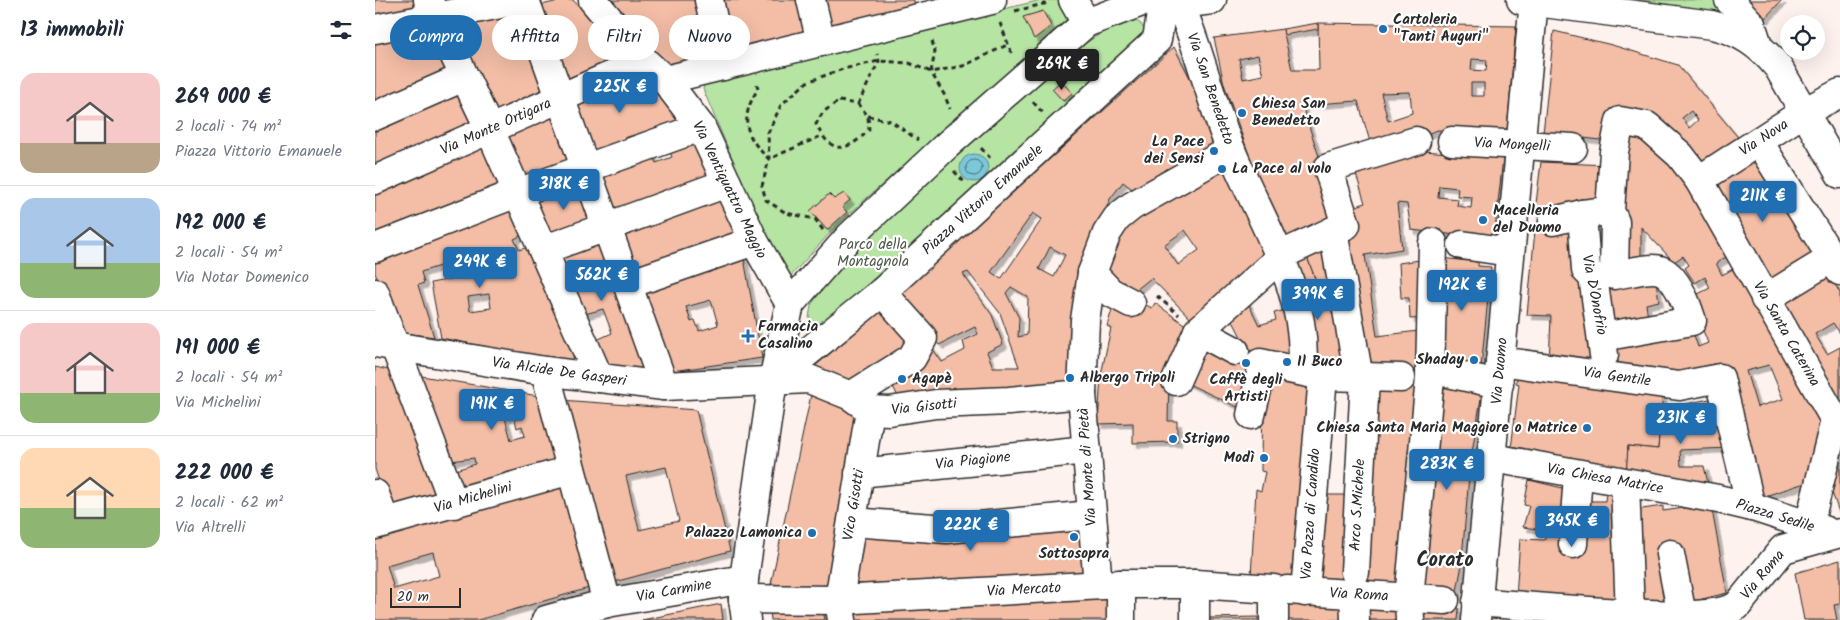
<!DOCTYPE html>
<html lang="it">
<meta charset="utf-8">
<style>
body{margin:0;font-family:Kalam,sans-serif;background:#f2f2f3;color:#1f2937;height:100vh;display:flex;flex-direction:column;font-size:19px;white-space:nowrap}
*{box-sizing:border-box;margin:0}
p{font-size:16px;color:#747a83}
.icon{flex:none;width:28px;height:28px;fill:none;stroke:currentColor;stroke-width:2;stroke-linecap:round;stroke-linejoin:round}
.map{position:relative;flex:1;overflow:hidden}
.details{display:flex;flex-direction:column;background:#fff;width:375px}
.details>*{flex:none}
.banner{position:absolute;left:15px;top:15px;width:475px;height:45px;display:flex;gap:10px}
.buttons{position:absolute;left:1405px;top:15px;display:grid;gap:10px}
.buttons a{display:grid;place-items:center;width:45px;height:45px;border-radius:50%;background:#fff;box-shadow:0 5px 20px #0002;font-size:25px}
.scale{position:absolute;left:15px;bottom:12px;width:71px;box-sizing:border-box;padding-left:5px;border:2px solid #2b2b2b;border-top:0;font-size:14px;line-height:18px;white-space:nowrap;color:#2b2b2b;-webkit-text-stroke:4px #fff;paint-order:stroke}
.price{position:absolute;translate:-50% -42px;padding:0 11px;border-radius:5px;background:#1f6fb2;color:#fff;font-size:16px;line-height:32px;filter:drop-shadow(0 1px 2px #0008)}
.price::after{content:'';position:absolute;left:50%;top:30px;width:15px;height:11px;margin-left:-8px;background:inherit;clip-path:polygon(0 0,100% 0,50% 100%)}
.price.selected{background:#222;color:#fff}
ul{padding:0;list-style:none}
li{display:flex;align-items:center;gap:15px;height:125px;padding:0 20px}
li+li{border-top:1px solid #e0e1e3}
li span{display:grid;place-items:center;flex:none;width:140px;height:100px;border-radius:15px;color:#555}
li>.icon{margin-inline-start:auto}
span .icon{width:60px;height:60px;fill:#fffc;stroke-width:1}
li b{font-size:21px}
h2{display:flex;justify-content:space-between;align-items:center;height:60px;padding:0 20px;font-size:21px}
.tag{padding:0 18px;border-radius:22px;background:#fff;box-shadow:0 5px 20px #0002;font-size:18px;line-height:45px}
.tag.selected{background:#1f6fb2;color:#fff}
main{display:flex;flex:1;min-height:0}
.map>svg:first-child{display:block}
</style>
<main>
<section class="details">
<h2>13 immobili<svg class="icon" aria-label="filters" viewBox="0 0 24 24"><path d="M4 7h16M4 17h16"/><circle cx="9" cy="7" r="2"/><circle cx="15" cy="17" r="2"/></svg></h2>
<ul>
<li><span style="background:linear-gradient(#f6c9c9 70%,#b9a48a 0)"><svg class="icon" aria-label="home" viewBox="0 0 24 24"><path d="M3 11l9-7 9 7M6 9v11h12V9"/></svg></span><div><b>269 000 €</b><p>2 locali · 74 m²</p><p>Piazza Vittorio Emanuele</p></div></li>
<li><span style="background:linear-gradient(#a9c7e8 65%,#8fb573 0)"><svg class="icon" aria-label="home" viewBox="0 0 24 24"><path d="M3 11l9-7 9 7M6 9v11h12V9"/></svg></span><div><b>192 000 €</b><p>2 locali · 54 m²</p><p>Via Notar Domenico</p></div></li>
<li><span style="background:linear-gradient(#f6c9c9 70%,#8fb573 0)"><svg class="icon" aria-label="home" viewBox="0 0 24 24"><path d="M3 11l9-7 9 7M6 9v11h12V9"/></svg></span><div><b>191 000 €</b><p>2 locali · 54 m²</p><p>Via Michelini</p></div></li>
<li><span style="background:linear-gradient(#ffd9b3 60%,#8fb573 0)"><svg class="icon" aria-label="home" viewBox="0 0 24 24"><path d="M3 11l9-7 9 7M6 9v11h12V9"/></svg></span><div><b>222 000 €</b><p>2 locali · 62 m²</p><p>Via Altrelli</p></div></li>
</ul>
</section>
<div class="map">
<svg width="1465" height="620" viewBox="0 0 1465 620">
<defs>
<filter id="shadow"><feDropShadow dx="4.5" dy="4.5" stdDeviation="0" flood-color="#0004"/></filter>
</defs>
<rect width="100%" height="100%" fill="#fdf2ed"/>
<filter id="ink" filterUnits="userSpaceOnUse"><feTurbulence type="fractalNoise" baseFrequency=".02" numOctaves="2"/><feDisplacementMap in="SourceGraphic" scale="10" xChannelSelector="R" yChannelSelector="G"/><feConvolveMatrix kernelMatrix="1 2 1 2 8 2 1 2 1" color-interpolation-filters="sRGB"/></filter>
<g filter="url(#ink)">
<g fill="#b6e4a3" stroke="#708867">
<path d="M666 0H686L692 11 691 20 464 223 414 278 378 208 328 89 331 81Z"/>
<path d="M1263 0H1347L1360 24 1264 8Z"/>
<path d="M760 20 766 24 772 35 768 42 452 320 446 324 439 323 434 318 436 305 481 242 711 43 728 32Z"/>
</g>
<circle fill="#7bc8da" stroke="#5b8994" cx="599" cy="168" r="14"/>
<g fill="none" stroke-linecap="round" stroke-linejoin="round">
<circle stroke="#4b6a71" stroke-width="1" cx="599" cy="168" r="8"/>
</g>
<g fill="#f3bda6" stroke="#2b2b2b" fill-rule="evenodd" filter="url(#shadow)">
<path d="M0 0H48L51 7 0 20Z"/>
<path d="M188 0H198L253 60 188 87 158 7Z"/>
<path d="M232 0H326L338 57 287 68Z"/>
<path d="M340 0H424L431 31 350 52Z"/>
<path d="M448 0H539L540 7 454 26Z"/>
<path d="M1370 0H1407L1389 19Z"/>
<path d="M145 7 178 92 116 119 72 23Z"/>
<path d="M668 11 676 26 659 39 648 17Z"/>
<path d="M943 23 1141 26 1132 132 1063 130 998 152 983 101 927 105 965 220 907 249 849 84 839 38 908 29 917 70H944ZM883 55 888 75 868 79 864 59ZM1097 59 1112 60 1111 71 1096 70ZM1096 83H1109V96H1096ZM1035 92 1037 113 1013 121 1006 93Z"/>
<path d="M943 23V29L909 35 908 29Z"/>
<path d="M60 29 81 76 0 110V40Z"/>
<path d="M1179 31 1237 45 1303 65 1366 141 1324 167 1239 110 1233 141 1168 133ZM1316 111 1323 120 1314 128 1307 118Z"/>
<path d="M799 47 849 144 761 192 748 182 735 199 709 264 702 388 583 395 580 387 527 404 514 379 555 345 567 362 590 350 588 341 603 334 600 327 564 345 522 297ZM658 213 667 219 626 279 616 272ZM675 247 690 255 679 277 664 269ZM593 272 625 313 644 367H618L612 352 628 344 617 315 588 274ZM636 287 653 297 652 335 643 337 644 318 631 293Z"/>
<path d="M267 73 306 121 249 138 250 142 213 156 193 104Z"/>
<path d="M686 81 697 93 688 101 677 89Z"/>
<path d="M86 87 103 126 0 170V126Z"/>
<path d="M183 110 200 160 145 181 124 136Z"/>
<path d="M1253 130 1302 160 1358 253 1341 263 1347 275 1365 265 1449 416 1439 480 1384 498 1345 364 1322 371 1301 382 1245 372 1239 339 1316 326 1323 347 1333 343 1315 298 1335 288 1330 277 1320 283 1310 268 1314 265 1308 256 1299 262 1266 227V268L1245 269 1239 198ZM1394 365 1408 399 1382 407 1371 371Z"/>
<path d="M317 138 336 180 235 216 218 176 277 153 281 163 297 157 293 147Z"/>
<path d="M113 143 130 186 0 238V188Z"/>
<path d="M1050 151 1128 158 1119 239 1036 230 1032 204 1022 203 1027 249 990 255 1002 336 1052 330 1026 594 933 586 939 495H977L999 384 963 237 974 209 990 203 979 168ZM1064 186 1083 188 1082 196 1097 197 1096 208 1082 206 1083 199 1063 197Z"/>
<path d="M1383 158 1442 259 1392 288 1333 187Z"/>
<path d="M847 162 899 260 824 327 776 278 751 298 727 264 743 232 773 207ZM810 230 824 250 803 265 789 245Z"/>
<path d="M1166 162 1232 165V197L1192 211 1160 212Z"/>
<path d="M209 182 224 221 169 240 154 201Z"/>
<path d="M469 193 475 200 467 207 472 212 452 230 435 211 454 194 459 199Z"/>
<path d="M343 195 362 238 257 277 240 232Z"/>
<path d="M138 204 154 232 139 239 144 250 159 245 206 355 191 362 66 338 56 283 76 279 71 264 46 272 49 283 43 285 59 337 24 332 0 273V257ZM115 255 121 271 112 275 111 273 106 274 101 261ZM114 294 116 308 95 311 93 297Z"/>
<path d="M1160 230 1203 231 1225 369 1174 364 1176 316 1152 315Z"/>
<path d="M229 235 276 372 224 363 215 343 237 333 228 309 203 316 177 255Z"/>
<path d="M948 241 963 309 948 310 945 292 929 249Z"/>
<path d="M929 249 945 292 948 310 970 308 978 375 931 369 910 257Z"/>
<path d="M368 253 387 358 291 372 263 291ZM336 300 343 325 324 331 320 320 316 322 311 307Z"/>
<path d="M1066 258 1103 262V266L1116 267 1106 369 1060 360Z"/>
<path d="M1051 259 1052 318 1035 319 1034 298H1026L1024 263Z"/>
<path d="M1452 270 1465 293V333L1458 323 1440 334 1452 354 1465 347V405L1398 303Z"/>
<path d="M1280 275 1284 301 1271 304 1274 325 1231 331 1224 284Z"/>
<path d="M870 297 884 325 901 320 899 313 919 308 927 361 877 392 869 410 807 381 826 337 869 343 852 309Z"/>
<path d="M740 300 763 301 777 308 780 303 816 329 794 377 793 421H802V442L758 443V423L723 424 726 375 736 328 732 326Z"/>
<path d="M513 306 540 340 474 389 440 366Z"/>
<path d="M0 367 22 372 68 497 14 511 0 469Z"/>
<path d="M1144 368 1288 393 1283 449 1253 446 1252 469 1136 449 1144 384 1141 383Z"/>
<path d="M887 371 945 381 927 585 876 577 881 489 886 491 890 472 886 471Z"/>
<path d="M41 375 169 397 188 466 83 492 77 471 100 464 99 458 76 461ZM139 415 142 428 147 426 150 436 136 440 130 418Z"/>
<path d="M1063 381 1107 392 1095 464 1086 570 1081 596H1040Z"/>
<path d="M437 390 482 408 460 589 396 584Z"/>
<path d="M1344 397 1356 448 1305 450 1306 466H1329L1335 492 1251 476 1253 446 1283 449 1286 409Z"/>
<path d="M186 400 321 410 355 551 232 584ZM291 467 304 521 264 530 251 476Z"/>
<path d="M1465 423V515L1455 487Z"/>
<path d="M193 480 221 586 103 620H0V532ZM58 552 64 576 19 589 12 565Z"/>
<path d="M1154 480 1196 490 1205 501H1230L1231 493 1245 492 1251 606 1141 597 1145 539 1170 540 1169 530 1148 527 1154 506 1149 505Z"/>
<path d="M1336 504 1352 593 1311 603 1262 606V576L1268 575 1260 510 1288 506V511Z"/>
<path d="M708 519 713 577 479 584 481 529Z"/>
<path d="M1465 560V604L1459 605 1462 620H1429L1420 573Z"/>
<path d="M734 596 735 620H474L473 613Z"/>
<path d="M984 601 1030 604V620H984Z"/>
<path d="M911 603H976L977 620H912Z"/>
<path d="M346 604 348 620H267Z"/>
<path d="M1039 605 1084 608 1083 620H1040Z"/>
<path d="M448 609 450 620H396L395 611Z"/>
<path d="M883 617V620H830V618Z"/>
</g>
<g fill="none" stroke-linecap="round" stroke-linejoin="round">
<g stroke="#2b2b2b" stroke-width="31">
<g id="street">
<path d="M53 0 115 130 224 378"/>
<path d="M150 0 289 386"/>
<path d="M218 0 269 61 290 80 326 127 379 241 415 304 398 380 369 579 368 599 371 620"/>
<path d="M334 0 348 66"/>
<path d="M436 0 446 42"/>
<path d="M698 0 711 23"/>
<path d="M803 0C825 48 835 102 856 150 885 221 935 292 927 371"/>
<path d="M1146 0 1337 25C1366 32 1384 44 1403 67L1465 174"/>
<path d="M1354 0 1376 24 1383 45"/>
<path d="M0 29 146 0"/>
<path d="M290 80 617 0"/>
<path d="M0 116 89 77"/>
<path d="M1077 141 1198 148"/>
<path d="M1384 142 1465 271"/>
<path d="M0 180 269 61"/>
<path d="M1324 180 1429 112 1465 93"/>
<path d="M1207 214 1211 270 1218 277 1229 355"/>
<path d="M1178 221 1207 214 1224 212"/>
<path d="M958 231 984 378"/>
<path d="M1087 245 1135 252"/>
<path d="M0 248 142 193 326 127"/>
<path d="M168 250 352 183"/>
<path d="M717 273 735 292 756 303"/>
<path d="M254 284 379 241"/>
<path d="M0 293 79 504"/>
<path d="M1390 299 1457 258"/>
<path d="M415 304 475 236 571 146 711 23 767 2 788 0 805 4 837 0"/>
<path d="M823 331 860 351"/>
<path d="M1227 337 1317 321C1312 305 1300 269 1279 269 1266 269 1252 273 1239 275L1240 222 1235 211 1239 152 1245 121 1272 126 1305 155 1324 180 1460 420 1434 525"/>
<path d="M0 343 170 371 289 386 434 379 476 396 495 410 514 411 561 404 634 401 707 394"/>
<path d="M1125 361 1304 386 1345 378 1376 507"/>
<path d="M885 363 948 376 1026 378"/>
<path d="M1055 369 1124 384"/>
<path d="M170 371 232 603"/>
<path d="M398 380 507 292 782 40 788 0"/>
<path d="M801 381 823 331 897 265 904 256 971 225 953 168 1041 141"/>
<path d="M476 396 537 358 548 338 507 292"/>
<path d="M876 415 888 365"/>
<path d="M1118 458 1343 499 1381 508 1451 531"/>
<path d="M484 473 712 450"/>
<path d="M1250 483 1255 614"/>
<path d="M0 494 10 522"/>
<path d="M477 522 572 529 716 515"/>
<path d="M0 525 196 470"/>
<path d="M1198 544 1203 475"/>
<path d="M1295 554 1307 615"/>
<path d="M980 572 990 378"/>
<path d="M820 584V620"/>
<path d="M723 585 707 394 710 320 717 273 732 233 742 218 757 206 856 150"/>
<path d="M912 590 1070 600"/>
<path d="M979 590 980 620"/>
<path d="M930 592 948 376"/>
<path d="M368 599 464 600 746 584H820L899 589V620"/>
<path d="M1102 602C1160 607 1217 612 1274 614 1299 615 1340 618 1362 606L1408 549 1465 533"/>
<path d="M171 620 232 603 369 579"/>
<path d="M467 620 464 600 495 410"/>
<path d="M746 620V584"/>
<path d="M1035 620 1034 598 1055 378 1058 243"/>
<path d="M1101 620 1159 0"/>
</g>
</g>
<g stroke="#2b2b2b" stroke-width="3" stroke-dasharray="5 4" stroke-linecap="butt">
<path d="M640 11 673 3"/>
<path d="M625 23 637 54"/>
<path d="M557 41 560 52 556 72 570 96 575 109"/>
<path d="M382 84 383 89C364 118 370 137 394 159L446 136"/>
<path d="M464 101 483 104 493 116 494 130C471 153 456 155 441 124L448 112Z"/>
<path d="M658 102 668 113"/>
<path d="M483 104 504 61 502 54"/>
<path d="M493 116 516 121 543 140"/>
<path d="M606 148 615 158"/>
<path d="M579 171 590 183"/>
<path d="M448 230 440 219 411 213 391 200 387 186 394 159 393 133 406 105 432 82 468 69 504 61 534 63 556 72 588 66 632 45"/>
<path d="M782 296 804 315"/>
</g>
<use href="#street" stroke="#fff" stroke-width="28"/>
</g>
</g>
<g fill="#1f6fb2" stroke="#fff" stroke-width="2">
<circle cx="1008" cy="29" r="5"/>
<circle cx="867" cy="113" r="5"/>
<circle cx="839" cy="151" r="5"/>
<circle cx="847" cy="169" r="5"/>
<circle cx="1108" cy="220" r="5"/>
<path d="M370.5 328.5h5v5h5v5h-5v5h-5v-5h-5v-5h5z"/>
<circle cx="1099" cy="360" r="5"/>
<circle cx="912" cy="362" r="5"/>
<circle cx="871" cy="363" r="5"/>
<circle cx="695" cy="378" r="5"/>
<circle cx="527" cy="379" r="5"/>
<circle cx="1212" cy="428" r="5"/>
<circle cx="798" cy="439" r="5"/>
<circle cx="889" cy="458" r="5"/>
<circle cx="437" cy="533" r="5"/>
<circle cx="699" cy="537" r="5"/>
</g>
<g text-anchor="middle" dominant-baseline="central" stroke-width="4.5" stroke-linejoin="round" paint-order="stroke">
<g font-size="15" font-weight="bold" fill="#2b2b2b" stroke="#fff" text-anchor="start">
<text x="1018" y="20">Cartoleria<tspan x="1018" dy="17">"Tanti Auguri"</tspan></text>
<text x="877" y="104">Chiesa San<tspan x="877" dy="17">Benedetto</tspan></text>
<text x="829" y="142" text-anchor="end">La Pace<tspan x="829" dy="17">dei Sensi</tspan></text>
<text x="857" y="169">La Pace al volo</text>
<text x="1118" y="211">Macelleria<tspan x="1118" dy="17">del Duomo</tspan></text>
<text x="383" y="327">Farmacia<tspan x="383" dy="17">Casalino</tspan></text>
<text x="1089" y="360" text-anchor="end">Shaday</text>
<text x="922" y="362">Il Buco</text>
<text x="705" y="378">Albergo Tripoli</text>
<text x="537" y="379">Agapè</text>
<text x="871" y="380" text-anchor="middle">Caffè degli<tspan x="871" dy="17">Artisti</tspan></text>
<text x="1202" y="428" text-anchor="end">Chiesa Santa Maria Maggiore o Matrice</text>
<text x="808" y="439">Strigno</text>
<text x="879" y="458" text-anchor="end">Modì</text>
<text x="427" y="533" text-anchor="end">Palazzo Lamonica</text>
<text x="699" y="554" text-anchor="middle">Sottosopra</text>
</g>
<g font-size="15" fill="#2b2b2b" stroke="#fff">
<text transform="translate(835 89) rotate(71)">Via San Benedetto</text>
<text transform="translate(121 127) rotate(-24)">Via Monte Ortigara</text>
<text transform="translate(1389 138) rotate(-33)">Via Nova</text>
<text transform="translate(1137 145) rotate(3)">Via Mongelli</text>
<text transform="translate(354 190) rotate(64)">Via Ventiquattro Maggio</text>
<text transform="translate(608 200) rotate(-42)">Piazza Vittorio Emanuele</text>
<text transform="translate(1219 295) rotate(79)">Via D'Onofrio</text>
<text transform="translate(1411 334) rotate(60)">Via Santa Caterina</text>
<text transform="translate(1125 371) rotate(-85)">Via Duomo</text>
<text transform="translate(184 372) rotate(8)">Via Alcide De Gasperi</text>
<text transform="translate(1242 377) rotate(8)">Via Gentile</text>
<text transform="translate(549 407) rotate(-6)">Via Gisotti</text>
<text transform="translate(598 461) rotate(-6)">Via Piagione</text>
<text transform="translate(713 467) rotate(-94)">Via Monte di Pietà</text>
<text transform="translate(1230 479) rotate(10)">Via Chiesa Matrice</text>
<text transform="translate(98 498) rotate(-16)">Via Michelini</text>
<text transform="translate(479 505) rotate(-81)">Vico Gisotti</text>
<text transform="translate(983 505) rotate(-87)">Arco S.Michele</text>
<text transform="translate(936 514) rotate(-86)">Via Pozzo di Candido</text>
<text transform="translate(1400 516) rotate(17)">Piazza Sedile</text>
<text transform="translate(1388 575) rotate(-50)">Via Roma</text>
<text transform="translate(649 590) rotate(-3)">Via Mercato</text>
<text transform="translate(299 591) rotate(-10)">Via Carmine</text>
<text transform="translate(984 595) rotate(3)">Via Roma</text>
</g>
<g font-size="15" fill="#4e5949" stroke="#fff">
<text x="498" y="245">Parco della<tspan x="498" dy="17">Montagnola</tspan></text>
</g>
<g font-size="20" font-weight="bold" fill="#2b2b2b" stroke="#fff">
<text x="1070" y="561">Corato</text>
</g>
</g>
</svg>
<div class="buttons">
<a><svg class="icon" aria-label="locate" viewBox="0 0 24 24"><circle cx="12" cy="12" r="6"/><path d="M12 2v4M12 18v4M2 12h4M18 12h4"/></svg></a>
</div>
<div class="scale">20 m</div>
<b class="price selected" style="left:687px;top:91px">269K €</b>
<b class="price" style="left:245px;top:114px">225K €</b>
<b class="price" style="left:189px;top:211px">318K €</b>
<b class="price" style="left:1388px;top:223px">211K €</b>
<b class="price" style="left:105px;top:289px">249K €</b>
<b class="price" style="left:227px;top:302px">562K €</b>
<b class="price" style="left:1087px;top:312px">192K €</b>
<b class="price" style="left:943px;top:321px">399K €</b>
<b class="price" style="left:117px;top:431px">191K €</b>
<b class="price" style="left:1306px;top:445px">231K €</b>
<b class="price" style="left:1072px;top:491px">283K €</b>
<b class="price" style="left:1197px;top:548px">345K €</b>
<b class="price" style="left:596px;top:552px">222K €</b>
<div class="banner">
<a class="tag selected">Compra</a>
<a class="tag">Affitta</a>
<a class="tag">Filtri</a>
<a class="tag">Nuovo</a>
</div>
</div>
</main>
